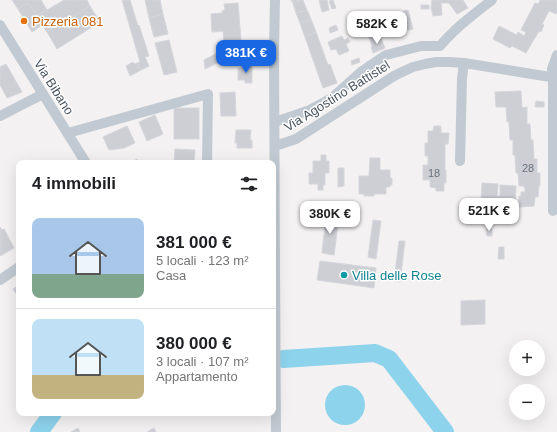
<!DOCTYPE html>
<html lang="it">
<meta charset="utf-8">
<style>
body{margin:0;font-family:Arial,sans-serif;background:#f6f6f6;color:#202124;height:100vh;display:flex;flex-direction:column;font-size:15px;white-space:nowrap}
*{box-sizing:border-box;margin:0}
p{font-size:13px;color:#757577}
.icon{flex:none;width:22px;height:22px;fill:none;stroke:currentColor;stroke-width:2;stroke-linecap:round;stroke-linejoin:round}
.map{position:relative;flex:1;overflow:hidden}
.sheet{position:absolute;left:16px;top:160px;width:260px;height:256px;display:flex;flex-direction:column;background:#fff;border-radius:8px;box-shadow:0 4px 16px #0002}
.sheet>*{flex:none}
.buttons{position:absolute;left:509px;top:340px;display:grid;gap:8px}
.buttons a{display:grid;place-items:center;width:36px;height:36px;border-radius:50%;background:#fff;box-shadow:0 4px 16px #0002;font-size:20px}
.price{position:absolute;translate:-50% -34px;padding:0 9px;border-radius:8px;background:#fff;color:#222;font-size:13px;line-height:26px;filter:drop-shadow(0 1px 2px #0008)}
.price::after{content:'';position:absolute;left:50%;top:24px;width:12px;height:9px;margin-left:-6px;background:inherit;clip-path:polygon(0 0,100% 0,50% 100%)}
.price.selected{background:#1a67e4;color:#fff}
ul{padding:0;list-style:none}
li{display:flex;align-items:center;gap:12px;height:100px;padding:0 16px}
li+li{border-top:1px solid #e0e0e0}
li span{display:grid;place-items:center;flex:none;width:112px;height:80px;border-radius:8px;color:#555}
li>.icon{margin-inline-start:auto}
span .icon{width:48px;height:48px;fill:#fffc;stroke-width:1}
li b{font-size:17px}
h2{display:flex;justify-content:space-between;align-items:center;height:48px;padding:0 16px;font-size:17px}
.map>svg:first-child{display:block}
</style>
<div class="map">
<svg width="557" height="432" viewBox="0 0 557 432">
<rect width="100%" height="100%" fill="#f3f1f1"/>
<circle fill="#8dd3ec" cx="345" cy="405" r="20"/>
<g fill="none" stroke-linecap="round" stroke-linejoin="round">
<g stroke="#8dd3ec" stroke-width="18">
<path d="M283 359 375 353 389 359 445 432"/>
<path d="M39 432 53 413"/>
</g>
</g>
<g fill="#cdcfd5" stroke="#d5d6dc">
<path d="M12 0H41L47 10 37 16 28 3 18 9Z"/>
<path d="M64 0H69L70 1 71 0H87L90 6 47 32 42 25 32 32 18 9 28 3 37 16Z"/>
<path d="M122 0H130L138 26 139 25 149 56 145 57 149 66 141 70 137 63 140 62Z"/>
<path d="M145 0H160L163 14 149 18Z"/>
<path d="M291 0H302L293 3Z"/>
<path d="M302 0H303L307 10 296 13 293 3Z"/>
<path d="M319 0H327L329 10 322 12Z"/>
<path d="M333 0 336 8 332 9 329 1Z"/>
<path d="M432 0H463L468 8 457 14 449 3H441L442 15 433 16 431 7Z"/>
<path d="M540 0H557V12L556 14 549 11 542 24 544 25 541 32 539 31 526 53 512 46 510 48 493 39 499 26 517 35 518 32 524 36 526 32 521 30 535 3 538 4Z"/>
<path d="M238 3 241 40 224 42 223 31 212 32 211 14 222 13V11L225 10 224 4Z"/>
<rect x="421" y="5" width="8" height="4"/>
<path d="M90 6 100 22 57 49 47 32Z"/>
<path d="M307 10 311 19 300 23 296 13Z"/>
<path d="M408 10 413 29 397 33 392 14Z"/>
<path d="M163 14 168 34 154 37 149 18Z"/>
<path d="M311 19 316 32 305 37 300 23Z"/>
<path d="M336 25 338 30 330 33 329 28Z"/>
<path d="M378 31 380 36 370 40 368 36Z"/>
<path d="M316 32 328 65 330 64 337 83 323 88 305 37Z"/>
<path d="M342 36 344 40 348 38 350 42 346 44 349 51 339 55 336 49 331 50 328 42Z"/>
<path d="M380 36 385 48 373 53 371 47H372L370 40Z"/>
<path d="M169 40 177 72 164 75 155 43Z"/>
<path d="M225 49 229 57 205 69 204 60Z"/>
<path d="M359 58 360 62 352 65 351 61Z"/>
<path d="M133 62 134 64 137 63 141 70 130 76 126 66Z"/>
<path d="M6 64 22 92 7 98 0 85V67Z"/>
<path d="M243 65H252V83H245V80H238V68H243Z"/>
<path d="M521 91 522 108 527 107V124H530L531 140H533L534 159H537V173H540V186H539L538 197H535L534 206 519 207V196H521V192H525V188H524V186H519L518 173H516L515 155H513V140H510L509 122H507L506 107H496L495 92Z"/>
<path d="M235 92 236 116H221L220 93Z"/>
<path d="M536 101 544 102V107H535Z"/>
<rect x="174" y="108" width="25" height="31"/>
<path d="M155 115 163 134 147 141 139 122Z"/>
<path d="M127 126 135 143 124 148 109 150 103 137Z"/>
<path d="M434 126H441V133H449L448 144H445V170H446V183H444V191H436V188L430 187V180H423V165H428V156H425V143H428V131H433Z"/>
<path d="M236 130H251L250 140H252V148H237V143H235Z"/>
<path d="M175 149 195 150 194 163H174Z"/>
<path d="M321 155H326V161H329V173H325V185H323V190H318V184H309V173H313V161H321Z"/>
<path d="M370 158H380V170H390V178H392V185H390V187H386V194H374V196H364V194H359V176H369Z"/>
<path d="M137 159 140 163H130Z"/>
<path d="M338 168H344V186L338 187Z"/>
<path d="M482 183 498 184 497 196H500V185L516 186 515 206 481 204Z"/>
<path d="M326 215 339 217 334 255 322 253Z"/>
<path d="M373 220 381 221 376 259 368 257Z"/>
<path d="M0 227 2 230 4 229 14 248 0 256Z"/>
<path d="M486 229H492V236H487Z"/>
<path d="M399 241H405L400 282 394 281Z"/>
<path d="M499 247H504V259H498Z"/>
<path d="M320 261 376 268 374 288 317 280Z"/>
<path d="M19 285V298L13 289Z"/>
<path d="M485 300V324L461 325V301Z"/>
<path d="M78 428 80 432H71Z"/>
<path d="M154 428 156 432H147Z"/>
</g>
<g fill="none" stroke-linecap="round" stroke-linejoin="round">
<g stroke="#c1cad2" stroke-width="10">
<path d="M275 0 274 49 275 272 276 432"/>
<path d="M0 25 86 163"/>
<path d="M0 116 43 94"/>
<path d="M275 122 310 110 332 98 361 72 386 55 421 46H440C455 28 474 14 492 0"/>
<path d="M68 133 208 94 207 163"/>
<path d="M275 145 281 144 296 139 394 76 402 72 413 67 425 64 436 62H449L464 63 557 78"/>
<path d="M460 161 462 78 464 63"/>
<path d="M553 211V78L552 69 557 55"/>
<path d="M0 280 19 267"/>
</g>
</g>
<circle fill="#e8710a" stroke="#fff" stroke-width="1.5" cx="24" cy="21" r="4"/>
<circle fill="#0f9aa8" stroke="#fff" stroke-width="1.5" cx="344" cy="275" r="4"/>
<g text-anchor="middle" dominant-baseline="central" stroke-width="3" stroke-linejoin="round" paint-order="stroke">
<g font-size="11" fill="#69727c">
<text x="528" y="168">28</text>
<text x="434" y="173">18</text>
</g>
<g font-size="13" fill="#c56008" stroke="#fff" text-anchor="start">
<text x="32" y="21">Pizzeria 081</text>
</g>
<g font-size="13" fill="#48535e" stroke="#fff">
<text transform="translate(54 87) rotate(58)">Via Bibano</text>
<text transform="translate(337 96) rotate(-32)">Via Agostino Battistel</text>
</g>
<g font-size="13" fill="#0d838f" stroke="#fff" text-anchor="start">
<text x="352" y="275">Villa delle Rose</text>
</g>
</g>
</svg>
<div class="buttons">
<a>+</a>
<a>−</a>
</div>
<b class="price" style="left:377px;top:45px">582K €</b>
<b class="price selected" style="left:246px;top:74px">381K €</b>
<b class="price" style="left:489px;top:232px">521K €</b>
<b class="price" style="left:330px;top:235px">380K €</b>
<section class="sheet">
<h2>4 immobili<svg class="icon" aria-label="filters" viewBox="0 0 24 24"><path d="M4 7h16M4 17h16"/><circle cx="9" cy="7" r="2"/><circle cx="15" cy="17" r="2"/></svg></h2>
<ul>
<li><span style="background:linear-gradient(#a9c7e8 70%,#7fa58c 0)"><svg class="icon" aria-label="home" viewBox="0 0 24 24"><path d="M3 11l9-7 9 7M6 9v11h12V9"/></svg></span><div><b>381 000 €</b><p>5 locali · 123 m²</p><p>Casa</p></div></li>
<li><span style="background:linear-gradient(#bfe0f5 70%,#c2b280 0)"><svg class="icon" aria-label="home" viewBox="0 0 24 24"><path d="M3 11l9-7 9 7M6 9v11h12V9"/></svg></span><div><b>380 000 €</b><p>3 locali · 107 m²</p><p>Appartamento</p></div></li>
</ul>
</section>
</div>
